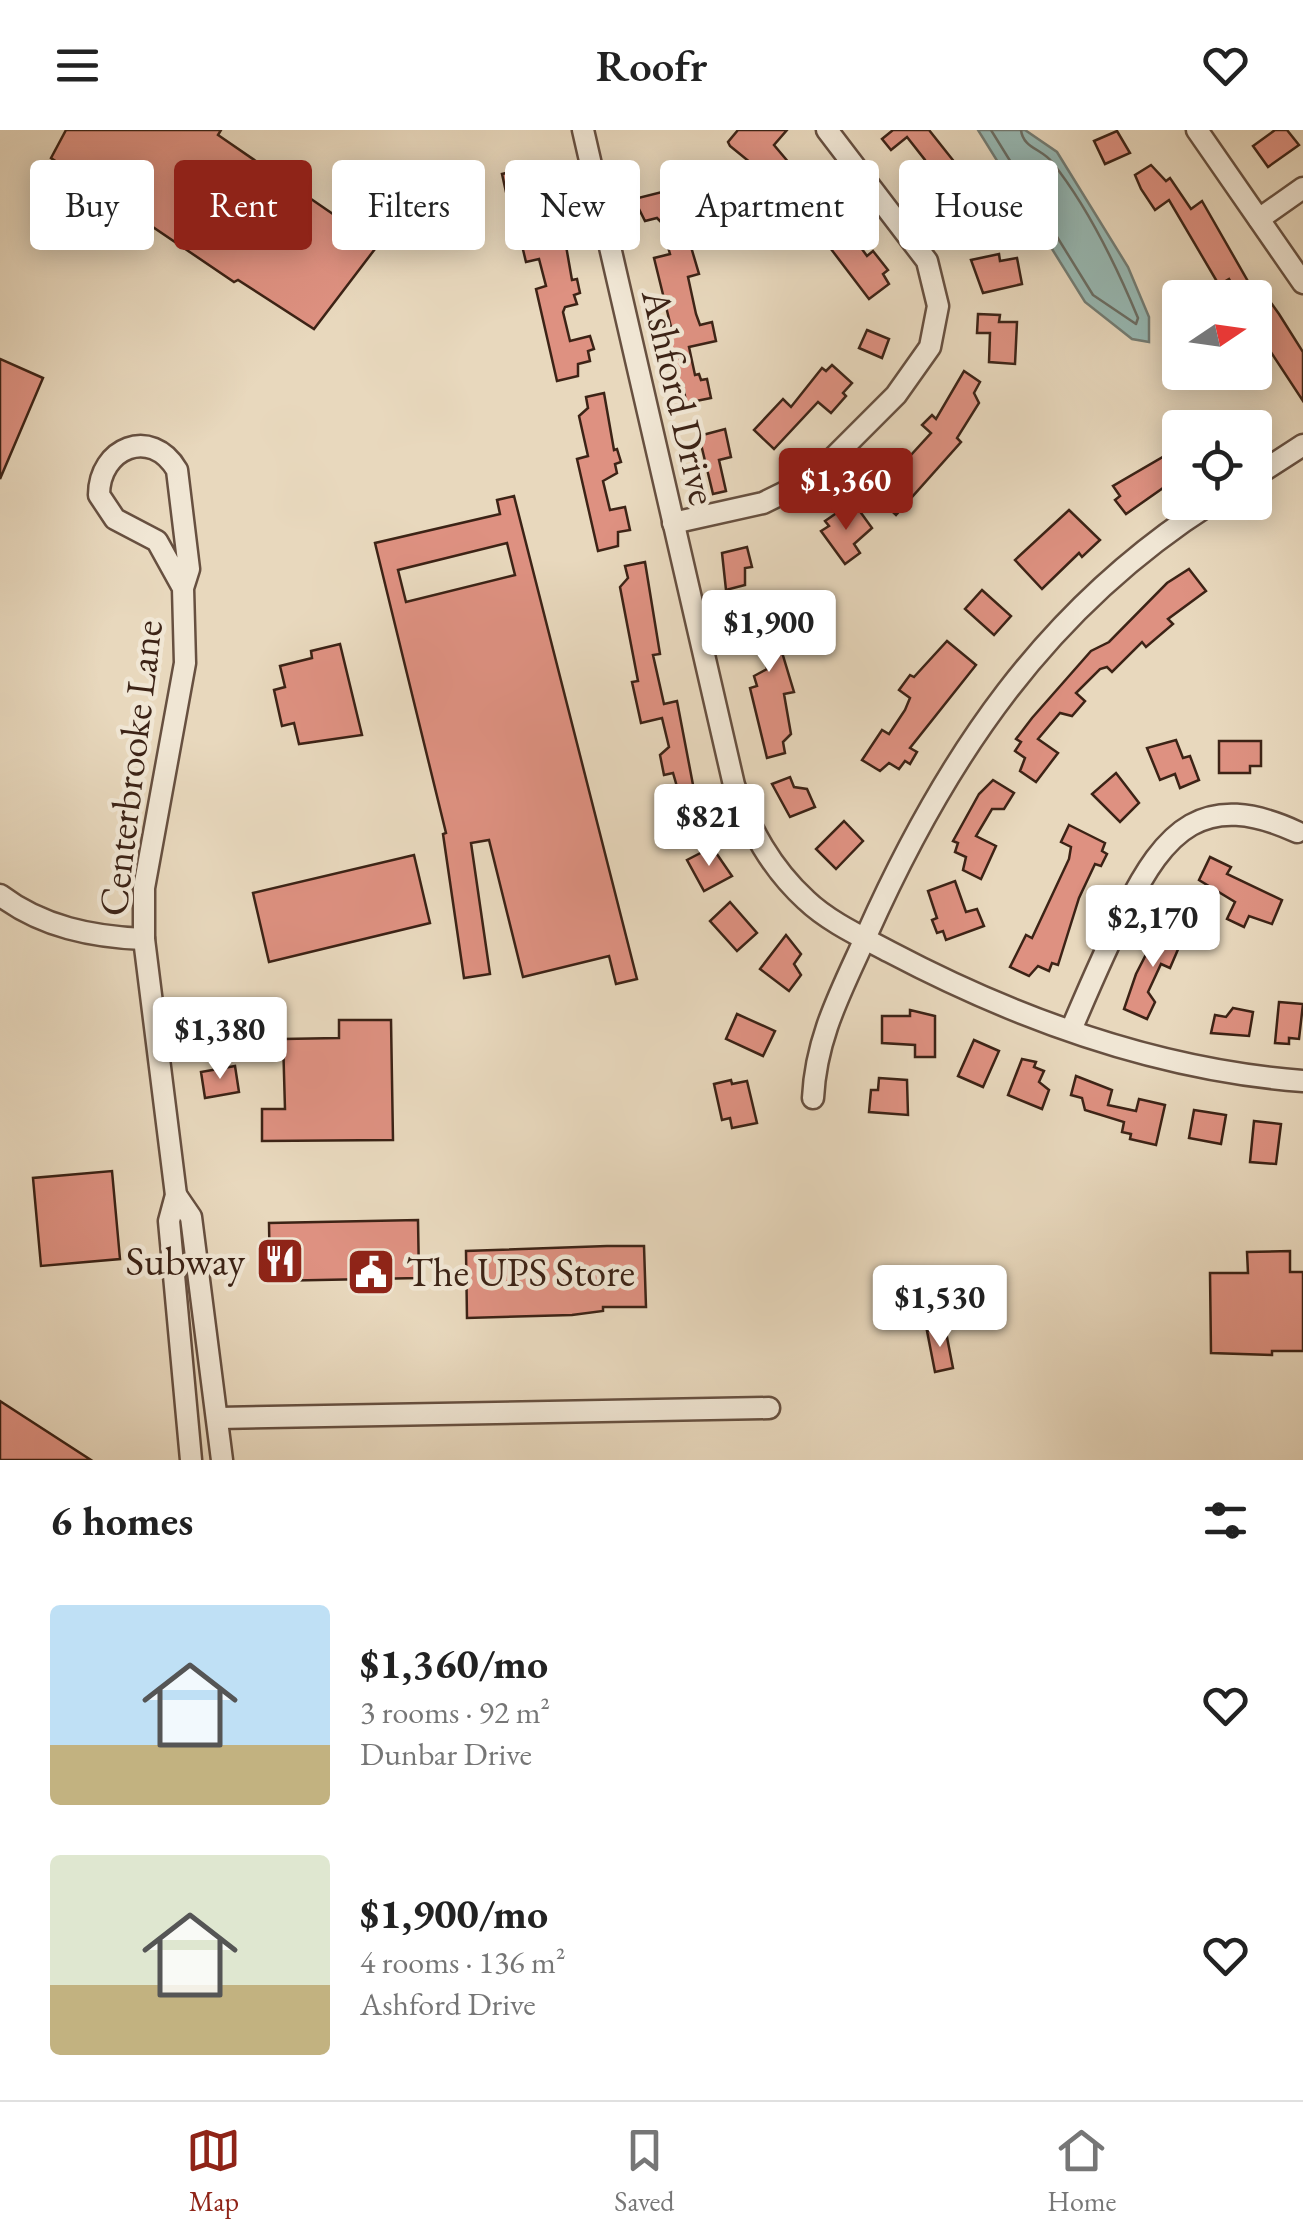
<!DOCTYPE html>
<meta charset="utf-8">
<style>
body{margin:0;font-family:"EB Garamond",serif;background:#f2f2f2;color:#222;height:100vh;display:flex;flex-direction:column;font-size:38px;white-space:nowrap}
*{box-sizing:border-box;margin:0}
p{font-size:32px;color:#767676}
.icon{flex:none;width:55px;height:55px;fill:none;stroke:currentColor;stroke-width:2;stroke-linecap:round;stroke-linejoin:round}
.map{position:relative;height:1330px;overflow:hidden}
.details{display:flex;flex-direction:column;background:#fff;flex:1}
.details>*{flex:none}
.top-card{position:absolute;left:30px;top:30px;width:1245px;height:90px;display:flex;gap:20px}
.needle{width:65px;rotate:77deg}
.controls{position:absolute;left:1162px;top:150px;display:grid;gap:20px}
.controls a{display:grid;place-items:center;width:110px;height:110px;border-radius:10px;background:#fff;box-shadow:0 5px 25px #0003;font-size:50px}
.price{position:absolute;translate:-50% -85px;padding:0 22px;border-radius:10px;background:#fff;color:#222;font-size:32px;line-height:65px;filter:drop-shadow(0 2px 5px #0008)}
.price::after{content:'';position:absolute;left:50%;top:60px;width:30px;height:22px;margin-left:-15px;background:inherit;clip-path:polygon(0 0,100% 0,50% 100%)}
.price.selected{background:#8f2418;color:#fff}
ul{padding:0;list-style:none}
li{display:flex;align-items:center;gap:30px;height:250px;padding:0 50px}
li span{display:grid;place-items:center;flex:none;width:280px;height:200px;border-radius:10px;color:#555}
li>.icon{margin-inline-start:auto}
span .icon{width:120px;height:120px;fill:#fffc;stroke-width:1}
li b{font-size:42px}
h2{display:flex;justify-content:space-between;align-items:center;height:120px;padding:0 50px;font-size:42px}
.chip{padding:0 35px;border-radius:10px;background:#fff;box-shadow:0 5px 25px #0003;font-size:35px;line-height:90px}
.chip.selected{background:#8f2418;color:#fff}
header{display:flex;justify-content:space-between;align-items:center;height:130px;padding:0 50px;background:#fff;font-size:45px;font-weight:600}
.tab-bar{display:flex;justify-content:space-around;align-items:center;height:140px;border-top:2px solid #e0e0e0;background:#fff;font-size:28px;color:#767676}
.tab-bar a{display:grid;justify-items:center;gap:5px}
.tab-bar .selected{color:#8f2418}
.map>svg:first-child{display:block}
</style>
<header><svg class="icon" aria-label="menu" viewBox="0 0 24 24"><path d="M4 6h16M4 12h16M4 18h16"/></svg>Roofr<svg class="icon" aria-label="heart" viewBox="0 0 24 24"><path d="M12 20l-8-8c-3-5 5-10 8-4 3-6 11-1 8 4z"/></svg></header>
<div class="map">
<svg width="1303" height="1330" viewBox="0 0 1303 1330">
<rect width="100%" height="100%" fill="#e8d8bd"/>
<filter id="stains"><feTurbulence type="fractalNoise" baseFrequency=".002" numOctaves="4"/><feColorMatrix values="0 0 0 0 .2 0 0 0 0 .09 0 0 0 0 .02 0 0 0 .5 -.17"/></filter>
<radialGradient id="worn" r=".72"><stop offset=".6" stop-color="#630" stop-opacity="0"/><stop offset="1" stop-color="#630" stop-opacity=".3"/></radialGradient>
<path fill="#97b9b4" stroke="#737d75" stroke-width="2.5" d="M978 0H1025L1057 22 1128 137 1149 187V212L1132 209 1085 172Z"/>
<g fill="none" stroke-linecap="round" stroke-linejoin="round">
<path stroke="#6a6e65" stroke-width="2.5" d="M991 0 1093 165 1136 194 1138 188C1116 135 1088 77 1052 32 1042 19 1023 18 1021 0"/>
</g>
<g fill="#de9181" stroke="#3c2316" stroke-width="2.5" fill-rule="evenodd">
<path d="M66 0H221L218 5 378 115 314 199 238 150 234 152 51 28Z"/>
<path d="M738 0H787L774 15 806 53 815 45 824 56 793 81 768 47 730 16 728 12Z"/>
<path d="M893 0H929L960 39 952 46 978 80 972 84 978 100 963 111 932 61 927 65 918 54 923 50 917 43 927 35 925 30 907 7 891 20 882 9Z"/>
<path d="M1275 0H1287L1299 15 1268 37 1253 16Z"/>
<path d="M1117 1 1130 23 1105 34 1094 11Z"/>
<path d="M544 34 546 42 551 41 555 56 549 58 558 94 562 93 572 150 577 149 580 163 574 165 577 174 565 177 563 182 570 211 590 206 594 219 588 221 590 231 578 234V246L557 251 536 159 546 156 539 129 526 132 519 103 532 100 525 70 520 59 506 62 502 44Z"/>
<path d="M1151 35 1166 51 1170 48 1191 79 1202 71 1257 167 1264 163 1279 184 1303 222V271L1255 198 1256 168H1240L1229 149 1219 155 1169 70 1155 80 1141 59 1135 45Z"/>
<path d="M674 59 699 144 688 147 696 184 700 195 712 192 716 211 689 217 695 245 699 244 701 250 707 249 711 268 686 273 683 254 678 255 666 198 671 197 654 128 670 124 661 92 657 88 645 91 634 69Z"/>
<path d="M837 79 857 99 851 104 867 126 873 121 888 140 883 144 889 154 869 169 815 98Z"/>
<path d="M999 124 1000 131 1017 128 1022 154 983 163 971 130Z"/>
<path d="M978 184 1000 185 999 192H1017L1015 234 989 232 990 203H977Z"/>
<path d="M867 200 889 209 882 228 859 218Z"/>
<path d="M0 229 43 248 0 349Z"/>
<path d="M832 235 852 253 843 263 846 266 831 283 818 272 774 319 754 300 783 269 791 277 822 238 826 241Z"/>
<path d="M964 241 980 252 974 263 979 273 957 308 961 312 896 385 881 371 887 359 878 351 884 344 880 340 889 329 899 338 931 303 922 295 932 285 936 289Z"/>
<path d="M604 263 614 320 617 319 621 332 615 334 617 343 603 351 610 380 625 377 630 400 618 402V416L598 421 577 329 588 326 579 286 588 278 586 267Z"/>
<path d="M725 299 731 327 719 330 726 361 713 364 699 306Z"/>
<path d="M1180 317V346L1126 384 1115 370 1120 366 1113 356Z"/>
<path d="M514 366 637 849 616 854 609 826 523 847 489 710 471 713 490 844 464 848 443 704 446 703 375 413 500 384 497 370ZM507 413 515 445 406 472 398 440Z"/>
<path d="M856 376 872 398 854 414 860 423 845 434 821 401 829 396 825 391 838 382 841 387Z"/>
<path d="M1069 380 1100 410 1082 427 1079 423 1042 459 1015 430Z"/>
<path d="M747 417 752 437 745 438V455L726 460 722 423Z"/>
<path d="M645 432 660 524 653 525 664 574 677 571 694 660 702 674 704 695 680 702 674 683 682 674 673 643 664 645 660 625 669 617 662 588 641 593 632 552 638 551 620 457 628 448 625 436Z"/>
<path d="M1189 439 1206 461 1168 489 1173 494 1146 517 1142 512 1112 542 1107 537 1100 539 1076 563 1085 571 1072 586 1060 583 1038 609 1058 623 1036 652 1020 641 1025 628 1015 621 1021 612 1016 609 1032 588 1091 521 1109 512 1167 453Z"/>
<path d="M982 460 1011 486 994 505 965 479Z"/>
<path d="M779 470 786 496 775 499 794 562 784 564 791 604 783 612 785 623 767 628 750 558 757 556 754 546 767 539 760 508 743 512 740 480Z"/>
<path d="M947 511 976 535 910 618 917 622 910 634 905 631 899 639 889 633 880 641 862 630 882 600 889 604 905 580 910 568 899 560 910 545 914 547Z"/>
<path d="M340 514 362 605 299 614 294 593 282 596 274 560 285 557 280 536 312 528 311 521Z"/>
<path d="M1176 610 1183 628 1190 626 1199 650 1180 658 1175 644 1160 650 1147 618Z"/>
<path d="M1219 611H1261V636H1250V643H1219Z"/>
<path d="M1116 643 1139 673 1120 692 1092 664Z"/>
<path d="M790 647 794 657 807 659 815 677 790 687 772 654Z"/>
<path d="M993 650 1014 663 1004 679H992L976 706 996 716 981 749 963 740 966 727 955 722 958 713 953 711 979 664Z"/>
<path d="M844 691 863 711 836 739 816 719Z"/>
<path d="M1069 695 1105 713 1102 721 1107 724 1101 736 1095 734 1079 768 1058 835 1052 833 1049 841 1038 836 1029 846 1010 837 1026 805 1032 808 1069 729 1071 717 1061 712Z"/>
<path d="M712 717 732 746 704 761 687 730Z"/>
<path d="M414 725 430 793 269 832 253 763Z"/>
<path d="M1210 727 1231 737 1227 744 1282 770 1272 794 1249 786 1244 797 1227 789 1235 772 1199 750Z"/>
<path d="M955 751 966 782 977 779 984 796 946 810 943 801 937 803 932 790 937 788 928 761Z"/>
<path d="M730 772 757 803 737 821 710 791Z"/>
<path d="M1167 794 1185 803 1170 838 1161 834 1148 862 1155 872 1147 889 1124 879 1136 844 1156 805 1160 807Z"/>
<path d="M786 805 801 824 794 834 801 845 789 861 760 839Z"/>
<path d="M1279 872 1303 874 1299 909 1289 908V914L1275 913Z"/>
<path d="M1233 878 1253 882 1249 906 1211 903 1215 885 1226 887Z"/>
<path d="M910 880 935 886V927H915V915L882 913V886H910Z"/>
<path d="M737 884 775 901 763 926 726 909Z"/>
<path d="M339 890H391L393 1010 262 1011V979H285L283 909 339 908Z"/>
<path d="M974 910 999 921 983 957 958 946Z"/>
<path d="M1022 929 1036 932 1034 937 1044 941 1039 952 1049 960 1042 979 1008 965Z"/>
<path d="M235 936 239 962 205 968 201 942Z"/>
<path d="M1076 946 1112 960 1108 975 1136 981 1139 969 1165 975 1156 1015 1130 1009 1131 1004 1122 1002 1124 992 1085 980 1082 968 1071 965Z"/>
<path d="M879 948 907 950 908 985 869 982 871 960H878Z"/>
<path d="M731 950 732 954 747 951 757 993 732 998 730 988 722 990 714 954Z"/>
<path d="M1194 980 1226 985 1221 1014 1189 1008Z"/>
<path d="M1254 991 1281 994 1276 1034 1250 1032Z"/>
<path d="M112 1041 120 1129 41 1136 33 1048Z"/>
<path d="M418 1090 419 1148 270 1151 269 1093Z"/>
<path d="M607 1116H644L646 1177H603V1181L572 1185 467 1188 466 1121Z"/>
<path d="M1290 1121V1142H1303V1221H1272V1225L1211 1223 1210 1143H1248L1247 1122Z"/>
<path d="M945 1197 953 1238 935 1242 927 1201Z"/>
<path d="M0 1271 91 1330H0Z"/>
</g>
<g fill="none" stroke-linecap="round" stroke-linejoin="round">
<g stroke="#675040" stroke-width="25">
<g id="street">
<path d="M583 0 734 655C750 699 771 738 806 770 829 792 862 807 890 822 1019 890 1158 940 1303 951"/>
<path d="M1197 0 1303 153"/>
<path d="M1259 89 1303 58"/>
<path d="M1255 346 1303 315"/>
<path d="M673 393 763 373 812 349 896 265 930 217 938 176 927 131 827 0"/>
<path d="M183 458 157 411 115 389 99 365C99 318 151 296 177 340L189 439 183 458 185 533 144 758V809L176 1065 169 1091 191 1330"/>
<path d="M0 765C42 797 93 807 144 809"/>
<path d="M1071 900C1088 860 1105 820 1125 781 1165 700 1204 659 1297 702"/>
<path d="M813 968C816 906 842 860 867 804 946 627 1046 478 1213 372"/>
<path d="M176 1065 191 1087 222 1330"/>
<path d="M219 1288 769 1278"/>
</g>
</g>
<use href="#street" stroke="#f0e6d4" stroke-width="20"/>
</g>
<defs>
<g id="restaurant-square" transform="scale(2.5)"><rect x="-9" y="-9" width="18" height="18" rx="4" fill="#8f2418" stroke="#f0e6d4"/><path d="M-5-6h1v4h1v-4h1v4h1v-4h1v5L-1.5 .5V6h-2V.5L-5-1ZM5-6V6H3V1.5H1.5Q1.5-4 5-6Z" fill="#fff"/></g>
<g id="civic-square" transform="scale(2.5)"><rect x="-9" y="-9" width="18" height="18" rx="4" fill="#8f2418" stroke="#f0e6d4"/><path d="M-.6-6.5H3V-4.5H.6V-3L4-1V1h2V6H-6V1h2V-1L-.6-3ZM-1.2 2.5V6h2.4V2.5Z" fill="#fff"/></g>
</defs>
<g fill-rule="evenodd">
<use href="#restaurant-square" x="280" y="1131"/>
<use href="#civic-square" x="371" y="1142"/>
</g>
<g text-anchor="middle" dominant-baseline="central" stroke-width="9" stroke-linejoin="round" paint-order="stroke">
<g font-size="40" fill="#3c2316" stroke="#f0e6d4">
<text transform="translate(680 267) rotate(77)">Ashford Drive</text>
<text transform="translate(130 638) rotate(-83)">Centerbrooke Lane</text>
</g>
<g font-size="40" fill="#3c2316" stroke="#f0e6d4" text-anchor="end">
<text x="245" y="1131">Subway</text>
<text x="406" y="1142" text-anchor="start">The UPS Store</text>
</g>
</g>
<rect width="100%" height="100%" filter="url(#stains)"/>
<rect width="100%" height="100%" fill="url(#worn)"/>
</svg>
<div class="controls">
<a><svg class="needle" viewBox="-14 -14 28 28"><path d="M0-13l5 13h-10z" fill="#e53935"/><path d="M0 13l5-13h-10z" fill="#767676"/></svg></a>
<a><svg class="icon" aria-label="locate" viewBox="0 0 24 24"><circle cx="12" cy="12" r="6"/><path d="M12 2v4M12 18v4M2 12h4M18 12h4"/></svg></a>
</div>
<b class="price selected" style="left:846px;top:403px">$1,360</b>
<b class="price" style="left:769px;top:545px">$1,900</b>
<b class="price" style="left:709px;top:739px">$821</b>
<b class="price" style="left:1153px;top:840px">$2,170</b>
<b class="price" style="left:220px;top:952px">$1,380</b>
<b class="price" style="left:940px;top:1220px">$1,530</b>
<div class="top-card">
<a class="chip">Buy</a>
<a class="chip selected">Rent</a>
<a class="chip">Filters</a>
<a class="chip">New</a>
<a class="chip">Apartment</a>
<a class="chip">House</a>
</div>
</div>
<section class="details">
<h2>6 homes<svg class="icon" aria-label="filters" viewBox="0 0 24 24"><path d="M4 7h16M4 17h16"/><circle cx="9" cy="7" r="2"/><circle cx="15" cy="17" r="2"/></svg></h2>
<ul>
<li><span style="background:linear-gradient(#bfe0f5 70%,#c2b280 0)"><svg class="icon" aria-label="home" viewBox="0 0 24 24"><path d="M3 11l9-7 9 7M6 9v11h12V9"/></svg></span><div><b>$1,360/mo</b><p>3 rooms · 92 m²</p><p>Dunbar Drive</p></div><svg class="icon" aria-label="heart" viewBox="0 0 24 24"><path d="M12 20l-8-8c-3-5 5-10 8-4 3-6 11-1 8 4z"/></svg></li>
<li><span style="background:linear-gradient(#dfe7d0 65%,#c2b280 0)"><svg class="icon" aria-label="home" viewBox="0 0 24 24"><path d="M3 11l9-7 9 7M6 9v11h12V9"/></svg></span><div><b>$1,900/mo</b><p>4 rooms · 136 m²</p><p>Ashford Drive</p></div><svg class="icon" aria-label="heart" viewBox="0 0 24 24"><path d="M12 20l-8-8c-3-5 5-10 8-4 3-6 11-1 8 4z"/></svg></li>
</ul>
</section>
<nav class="tab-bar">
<a class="selected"><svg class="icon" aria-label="map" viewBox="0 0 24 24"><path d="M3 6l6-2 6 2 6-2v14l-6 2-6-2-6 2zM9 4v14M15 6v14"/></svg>Map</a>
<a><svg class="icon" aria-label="saved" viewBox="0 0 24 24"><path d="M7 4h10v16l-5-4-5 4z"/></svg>Saved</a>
<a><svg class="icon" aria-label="home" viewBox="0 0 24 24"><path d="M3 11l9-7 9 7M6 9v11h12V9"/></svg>Home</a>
</nav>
